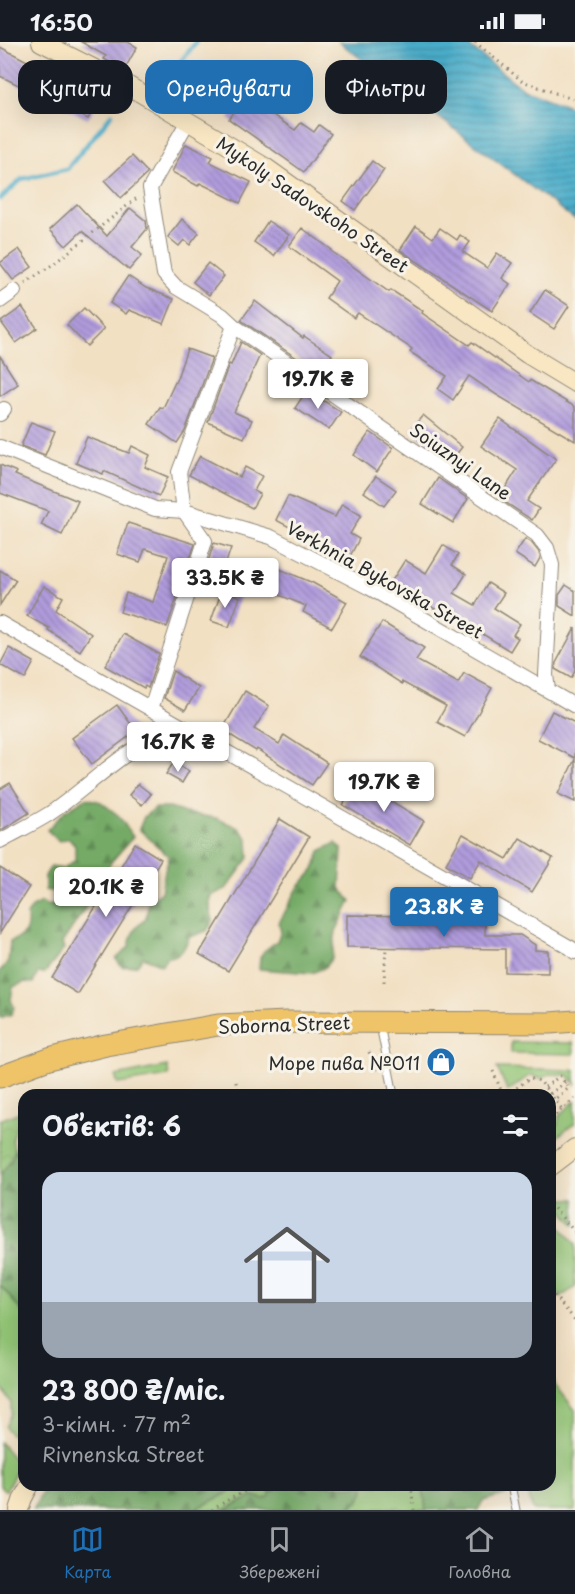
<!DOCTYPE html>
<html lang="uk">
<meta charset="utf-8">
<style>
body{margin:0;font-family:"Playpen Sans",sans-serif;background:#20242c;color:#f1f3f6;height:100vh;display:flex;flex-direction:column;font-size:22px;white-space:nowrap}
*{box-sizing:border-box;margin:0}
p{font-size:20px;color:#9ea1a6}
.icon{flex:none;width:33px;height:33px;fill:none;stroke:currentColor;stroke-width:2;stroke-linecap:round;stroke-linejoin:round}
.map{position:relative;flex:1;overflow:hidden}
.sheet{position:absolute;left:18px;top:1047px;width:538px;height:402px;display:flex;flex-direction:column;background:#171b24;border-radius:18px;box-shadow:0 6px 24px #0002}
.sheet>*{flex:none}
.guide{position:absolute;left:18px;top:18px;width:540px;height:54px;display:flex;gap:12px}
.price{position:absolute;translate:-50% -51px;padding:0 14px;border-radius:6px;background:#fff;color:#222;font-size:20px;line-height:39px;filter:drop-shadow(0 2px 3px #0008)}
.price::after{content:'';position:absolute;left:50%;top:36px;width:18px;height:14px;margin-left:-9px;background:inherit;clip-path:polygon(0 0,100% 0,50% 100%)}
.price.current{background:#1f6fb2;color:#fff}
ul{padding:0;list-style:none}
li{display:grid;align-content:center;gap:12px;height:318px;padding:0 24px}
li span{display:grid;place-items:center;height:186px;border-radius:18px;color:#555}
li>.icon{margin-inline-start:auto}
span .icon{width:108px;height:108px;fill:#fffc;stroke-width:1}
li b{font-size:26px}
h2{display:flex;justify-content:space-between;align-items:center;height:72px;padding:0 24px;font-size:26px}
.tag{padding:0 21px;border-radius:18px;background:#171b24;box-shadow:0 6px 24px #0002;font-size:21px;line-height:54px}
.tag.current{background:#1f6fb2;color:#fff}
.status{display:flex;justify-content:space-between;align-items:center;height:42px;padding:0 30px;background:#171b24;direction:ltr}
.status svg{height:16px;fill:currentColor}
.tab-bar{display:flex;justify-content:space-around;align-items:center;height:84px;border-top:2px solid #363941;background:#171b24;font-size:16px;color:#9ea1a6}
.tab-bar a{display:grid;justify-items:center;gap:3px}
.tab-bar .current{color:#1f6fb2}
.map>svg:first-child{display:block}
</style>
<div class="status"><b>16:50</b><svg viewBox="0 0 49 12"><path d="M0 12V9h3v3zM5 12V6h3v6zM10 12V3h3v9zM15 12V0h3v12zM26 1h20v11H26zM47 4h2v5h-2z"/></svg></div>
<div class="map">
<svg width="575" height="1468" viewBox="0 0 575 1468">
<defs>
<pattern id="forest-firs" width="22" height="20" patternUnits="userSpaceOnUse" patternTransform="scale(1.5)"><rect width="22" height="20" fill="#75aa66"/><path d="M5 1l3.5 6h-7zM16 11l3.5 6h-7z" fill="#608b54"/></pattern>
<pattern id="park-crowns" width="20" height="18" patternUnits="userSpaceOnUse" patternTransform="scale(1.5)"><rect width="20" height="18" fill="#92c575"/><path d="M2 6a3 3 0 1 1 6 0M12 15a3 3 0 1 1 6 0" fill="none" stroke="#7ea965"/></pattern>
<pattern id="water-rules" width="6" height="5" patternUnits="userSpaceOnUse" patternTransform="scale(1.5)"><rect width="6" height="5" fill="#4aadca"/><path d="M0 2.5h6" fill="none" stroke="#3e8da4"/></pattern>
<pattern id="building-back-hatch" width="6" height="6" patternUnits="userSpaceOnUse" patternTransform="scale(1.5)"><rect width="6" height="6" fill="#b19cdd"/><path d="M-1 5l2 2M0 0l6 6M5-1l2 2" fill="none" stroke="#907fb3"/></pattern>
</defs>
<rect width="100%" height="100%" fill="#f7f3e8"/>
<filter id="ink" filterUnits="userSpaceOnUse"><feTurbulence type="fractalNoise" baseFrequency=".0167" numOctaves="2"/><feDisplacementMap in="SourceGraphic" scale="12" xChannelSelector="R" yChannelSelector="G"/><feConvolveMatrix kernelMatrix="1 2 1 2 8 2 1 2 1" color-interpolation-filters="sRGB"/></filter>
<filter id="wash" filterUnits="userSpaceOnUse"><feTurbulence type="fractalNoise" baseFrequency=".008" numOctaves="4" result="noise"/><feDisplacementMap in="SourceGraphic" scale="24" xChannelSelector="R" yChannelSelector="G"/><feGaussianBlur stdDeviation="1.35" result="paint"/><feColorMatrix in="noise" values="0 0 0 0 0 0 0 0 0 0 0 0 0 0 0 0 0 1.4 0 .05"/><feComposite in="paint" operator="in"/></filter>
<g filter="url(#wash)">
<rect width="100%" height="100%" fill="#f2e0c3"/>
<g fill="#92c575" stroke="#5e7850" stroke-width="1.5">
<path d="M511 1000 573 1001 574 1012 511 1011Z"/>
<path d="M167 1024 169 1034 118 1042 115 1034Z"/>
<path d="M497 1026 575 1028V1042L568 1033 549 1032 542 1037 530 1033 508 1049Z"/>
<path d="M575 1059V1081L551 1100V1092L557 1084 559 1074Z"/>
<path d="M552 1157H575V1183Z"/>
<path d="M551 1173 575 1202V1245L561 1255 551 1242Z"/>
<path d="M0 1243 24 1272V1407L5 1385 11 1371V1360L0 1344Z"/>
<path d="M551 1337 575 1368V1468H533L526 1443H550Z"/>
<path d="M0 1400 19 1423 6 1449 0 1444Z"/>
<path d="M243 1443H270V1454L268 1457 238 1461 225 1468H194Z"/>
<path d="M366 1443H420L424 1452 426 1468H401L399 1466H377L376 1468H321L326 1466 338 1468 359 1460Z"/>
</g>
<g fill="url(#forest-firs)" stroke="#506a48" stroke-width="1.5">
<path d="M86 756 101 760 119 774 133 795 112 819 82 871 62 901 64 907 45 931H38L33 941 25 940 13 945 11 958 14 965 12 972 0 976V929L8 920 10 900C25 893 29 889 27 873L33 864 42 860 48 864 60 859 57 850 45 848V834L51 824 64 826 75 818V803L69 796 59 799 47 788 65 769Z"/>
<path d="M155 766H170L185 771 216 776 239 786 248 797 249 816 226 847 210 854V867L213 879 207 889 189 895C185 907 180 914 167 915L162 923 143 915 137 923 122 925 116 917 129 905C132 889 135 886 146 876L149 859 161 850 165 828 169 815 139 787 144 775Z"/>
<path d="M336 801 342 807 340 846 351 859 336 889 332 916 324 926 312 931 259 927 260 916 264 909 277 899 281 890 279 881 298 846 314 828 320 809Z"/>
<path d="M15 1108 24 1122V1272L0 1243V1133L10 1119Z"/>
<path d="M46 1443H243L194 1468H33Z"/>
<path d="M270 1443H293L297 1446 305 1443H366C361 1459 354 1468 335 1467 330 1467 327 1466 321 1468H225L238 1461 255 1454C261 1457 265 1458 270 1454Z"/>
<path d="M420 1443H514L507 1452 483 1459 478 1468H426L424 1452Z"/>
</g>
<path fill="url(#park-crowns)" stroke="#5e7850" stroke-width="1.5" d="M22 1069 12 1098 15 1108 10 1119 0 1133V1078Z"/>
<path fill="url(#water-rules)" stroke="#3a6c7a" stroke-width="1.5" d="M339 0H464L522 46 575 66V178Z"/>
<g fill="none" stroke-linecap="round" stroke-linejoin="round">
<g stroke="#4aadca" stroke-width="4.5">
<path d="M175 27 196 0"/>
<path d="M0 157 22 137 67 127 112 72"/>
</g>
</g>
<g id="blocks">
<g fill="url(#building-back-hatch)">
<path d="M81 0H128L137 5 124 28 104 17 106 14Z"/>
<path d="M0 5 99 56 88 77 0 34Z"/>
<path d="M245 54 295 88 301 81 314 90 319 83 331 92 304 130 229 77Z"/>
<path d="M186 102 213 115 210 120 251 140 240 161 200 141 198 144 172 130Z"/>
<path d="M132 114 148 131 121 156 105 139Z"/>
<path d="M372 119 384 128 355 168 343 159Z"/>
<path d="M77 162 107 194 130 166 146 179 147 187 132 205 142 213 129 228 82 189 66 204 50 187Z"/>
<path d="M182 177 199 191 190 203 184 198 179 204 168 195Z"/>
<path d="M268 179 289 193 274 214 254 200Z"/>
<path d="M416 184 433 196 440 186 457 198 460 193 470 200 463 210 487 226 497 211 512 221 502 236 510 242 492 269 400 208Z"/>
<path d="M302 186 332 208 331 209 389 250 391 248 423 269 422 271 469 303 472 300 529 340 530 338 575 365V399L497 353 469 334 453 358 438 347 447 334 410 310 412 307 358 271 354 276 326 256 337 239 289 204Z"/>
<path d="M19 207 32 225 13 238 0 221Z"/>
<path d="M208 221 224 234 209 253 193 240Z"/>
<path d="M128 234 146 246 174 257 164 282 129 268 126 272 110 261Z"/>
<path d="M545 248 569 264 554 287 530 271Z"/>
<path d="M255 259 303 296 304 294 332 313 320 332 241 278Z"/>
<path d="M22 265 37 286 16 301 1 280Z"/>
<path d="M84 266 104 287 87 304 67 283Z"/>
<path d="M241 300 260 313 234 370 252 378 244 396 208 380 229 322 231 323Z"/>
<path d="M187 307 212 316 185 389 177 401 149 382 160 365 163 366 177 336Z"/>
<path d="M0 314 18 342 0 354Z"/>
<path d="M307 348 341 370 329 388 295 366Z"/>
<path d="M423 373 462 405 450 420 411 388Z"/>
<path d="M500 377 556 417 527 459 539 467 532 478 499 456 517 428 481 404Z"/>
<path d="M31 380 55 389 45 413 21 404Z"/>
<path d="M370 390 393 406 377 430 354 413Z"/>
<path d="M87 395 129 411 132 404 150 413 145 425 168 435 159 454 104 429 103 432 76 421Z"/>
<path d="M200 414 240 435 245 425 262 434 254 449 260 452 252 466 189 433Z"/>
<path d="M0 423 17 430 15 433 78 459 62 493 41 483 48 469 0 451Z"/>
<path d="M376 434 396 448 384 464 364 450Z"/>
<path d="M438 436 468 457 453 481 422 462Z"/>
<path d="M288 454 335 475 342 462 361 473 350 492 359 497 349 516 276 478Z"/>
<path d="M128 481 195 502 167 585 120 570 126 551 153 560 168 514 145 507 140 520 117 512Z"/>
<path d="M525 497 531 500 539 510 540 516 535 525 515 512Z"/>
<path d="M214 501 231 506 218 544 202 539Z"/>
<path d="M443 503 458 513 452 523 466 532 454 551 475 563 488 541 504 551 494 566 520 582 513 593 518 596 510 609 452 573 450 576 391 540 405 518 426 531Z"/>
<path d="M275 525 313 541 347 560 332 586 303 570 306 564 265 547Z"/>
<path d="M0 528 16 538 0 563Z"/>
<path d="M566 543 575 549V574L559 564V553Z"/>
<path d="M44 544 63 555 56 568 91 592 80 609 48 588 49 586 27 574Z"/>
<path d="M222 548 240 555 229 585 211 579Z"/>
<path d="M382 580 424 606 416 618 458 641 464 631 492 646 465 695 437 680 446 664 402 640V642L360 615Z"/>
<path d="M575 586V629L571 636 555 627 556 621Z"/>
<path d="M123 592 159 612 148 646 145 644 144 646 105 624Z"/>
<path d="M9 606 34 620 25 637 0 623Z"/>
<path d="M173 629 199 646 185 668 164 656Z"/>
<path d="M245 649 269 664 254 687 279 702 284 693 327 721 312 743 257 707 256 709 222 688Z"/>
<path d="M117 663 136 689 92 722 72 696Z"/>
<path d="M552 669 575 681V716L538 697Z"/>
<path d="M575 717V760L558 752Z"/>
<path d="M174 720 189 729 182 741 166 732Z"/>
<path d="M358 739 424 779 410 803 343 763Z"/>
<path d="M10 741 29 771 0 789V747Z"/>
<path d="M138 742 151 752 142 763 129 753Z"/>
<path d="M280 777 309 795 228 929 199 912Z"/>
<path d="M463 792 507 817 520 796 553 816 532 850 481 818 470 836 446 822Z"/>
<path d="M135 801 161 817 78 952 52 936Z"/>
<path d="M0 826 29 845 0 891Z"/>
<path d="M347 873 485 875V893H520L535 903V908L548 909V931L505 930V907L347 905Z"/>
</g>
</g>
</g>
<g filter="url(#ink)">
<use href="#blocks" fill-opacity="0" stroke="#8e8677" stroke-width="1.5"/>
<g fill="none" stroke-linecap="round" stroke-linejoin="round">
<g stroke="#8e8677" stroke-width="9">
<g id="lane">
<path d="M380 983 394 1053"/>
<path d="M511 1443 516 1468"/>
</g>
</g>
<g stroke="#8e8677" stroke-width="16">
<g id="street">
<path d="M188 79 150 146 164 232 176 245 222 273 234 284 537 493 547 506 552 523 546 633 548 648"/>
<path d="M0 259 14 249"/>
<path d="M0 372 4 367"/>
<path d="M0 405 155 467 184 469 271 495 370 546 575 664"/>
<path d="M0 581 571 906 575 910"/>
<path d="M151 667 205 499 184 469 179 430 234 284"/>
<path d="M0 799C16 790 33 782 49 772 92 743 131 698 181 685"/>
</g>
</g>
<g stroke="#8e8677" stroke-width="20">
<g id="secondary">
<path d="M41 0 127 43 265 125 527 312 575 341"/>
<path d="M550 1125 575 1106"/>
<path d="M19 1468 23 1456 30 1443"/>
</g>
</g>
<g stroke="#8e8677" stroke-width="23">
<path id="primary" d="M0 1035 49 1017 106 1003 218 983 287 980 550 981 575 979"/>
</g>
<g stroke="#8e8677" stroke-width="3" stroke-dasharray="1.5 4.5" stroke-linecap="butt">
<path d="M475 0 522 39 575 58"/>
<path d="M25 241 52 223 137 156"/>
<path d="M384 940 386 906"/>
<path d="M369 1010 377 1030"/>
<path d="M493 1029 503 1053"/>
<path d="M236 1040 238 1048"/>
<path d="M545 1045 560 1034 569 1046 554 1058"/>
<path d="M550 1052 565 1040"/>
<path d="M507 1053 530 1036 540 1039 562 1067"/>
<path d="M525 1053 532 1048 536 1053"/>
<path d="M550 1089 552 1086 553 1075 575 1056"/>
<path d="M550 1162 575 1190"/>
<path d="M550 1249 575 1278"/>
<path d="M411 1443 414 1468"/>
<path d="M212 1468 228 1458 258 1443"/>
</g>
<use href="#lane" stroke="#fff" stroke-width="7"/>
<use href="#street" stroke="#fff" stroke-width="14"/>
<use href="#secondary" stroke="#f9e7c3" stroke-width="18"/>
<use href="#primary" stroke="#efc469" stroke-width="21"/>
</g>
</g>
<defs>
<g id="shop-disc" transform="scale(1.5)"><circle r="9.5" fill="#1f6fb2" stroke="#f7f3e8"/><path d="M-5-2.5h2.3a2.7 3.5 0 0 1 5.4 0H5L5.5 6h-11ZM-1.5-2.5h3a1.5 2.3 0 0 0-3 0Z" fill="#fff"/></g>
</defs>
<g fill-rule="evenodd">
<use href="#shop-disc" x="441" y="1020"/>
</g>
<g text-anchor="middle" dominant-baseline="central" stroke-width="6" stroke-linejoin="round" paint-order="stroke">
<g font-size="18" fill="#2b2b2b" stroke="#f7f3e8">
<text transform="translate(313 162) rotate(34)">Mykoly Sadovskoho Street</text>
<text transform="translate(461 419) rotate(35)">Soiuznyi Lane</text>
<text transform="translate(385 537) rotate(29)">Verkhnia Bykovska Street</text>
<text transform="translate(284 982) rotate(-2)">Soborna Street</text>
</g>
<g font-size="18" fill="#2b2b2b" stroke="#f7f3e8" text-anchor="end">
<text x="420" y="1020">Море пива №011</text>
</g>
</g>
</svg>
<b class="price" style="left:318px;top:368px">19.7K ₴</b>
<b class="price" style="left:225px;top:567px">33.5K ₴</b>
<b class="price" style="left:178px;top:731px">16.7K ₴</b>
<b class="price" style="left:384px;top:771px">19.7K ₴</b>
<b class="price" style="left:106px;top:876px">20.1K ₴</b>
<b class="price current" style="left:444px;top:896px">23.8K ₴</b>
<div class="guide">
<a class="tag">Купити</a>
<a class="tag current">Орендувати</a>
<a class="tag">Фільтри</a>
</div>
<section class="sheet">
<h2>Об’єктів: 6<svg class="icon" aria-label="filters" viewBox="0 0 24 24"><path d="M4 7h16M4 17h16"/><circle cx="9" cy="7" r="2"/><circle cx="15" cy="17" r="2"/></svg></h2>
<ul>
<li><span style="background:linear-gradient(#c9d6e8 70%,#9aa5b1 0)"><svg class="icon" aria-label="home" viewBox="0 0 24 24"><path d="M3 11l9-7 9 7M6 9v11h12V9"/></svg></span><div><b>23 800 ₴/міс.</b><p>3-кімн. · 77 m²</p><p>Rivnenska Street</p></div></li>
</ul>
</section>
</div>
<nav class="tab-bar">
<a class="current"><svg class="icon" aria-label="map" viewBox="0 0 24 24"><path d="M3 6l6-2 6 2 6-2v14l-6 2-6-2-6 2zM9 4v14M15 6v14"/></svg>Карта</a>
<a><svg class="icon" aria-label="saved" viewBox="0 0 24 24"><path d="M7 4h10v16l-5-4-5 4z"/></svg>Збережені</a>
<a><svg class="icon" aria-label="home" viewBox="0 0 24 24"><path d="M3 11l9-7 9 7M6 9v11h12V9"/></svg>Головна</a>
</nav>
